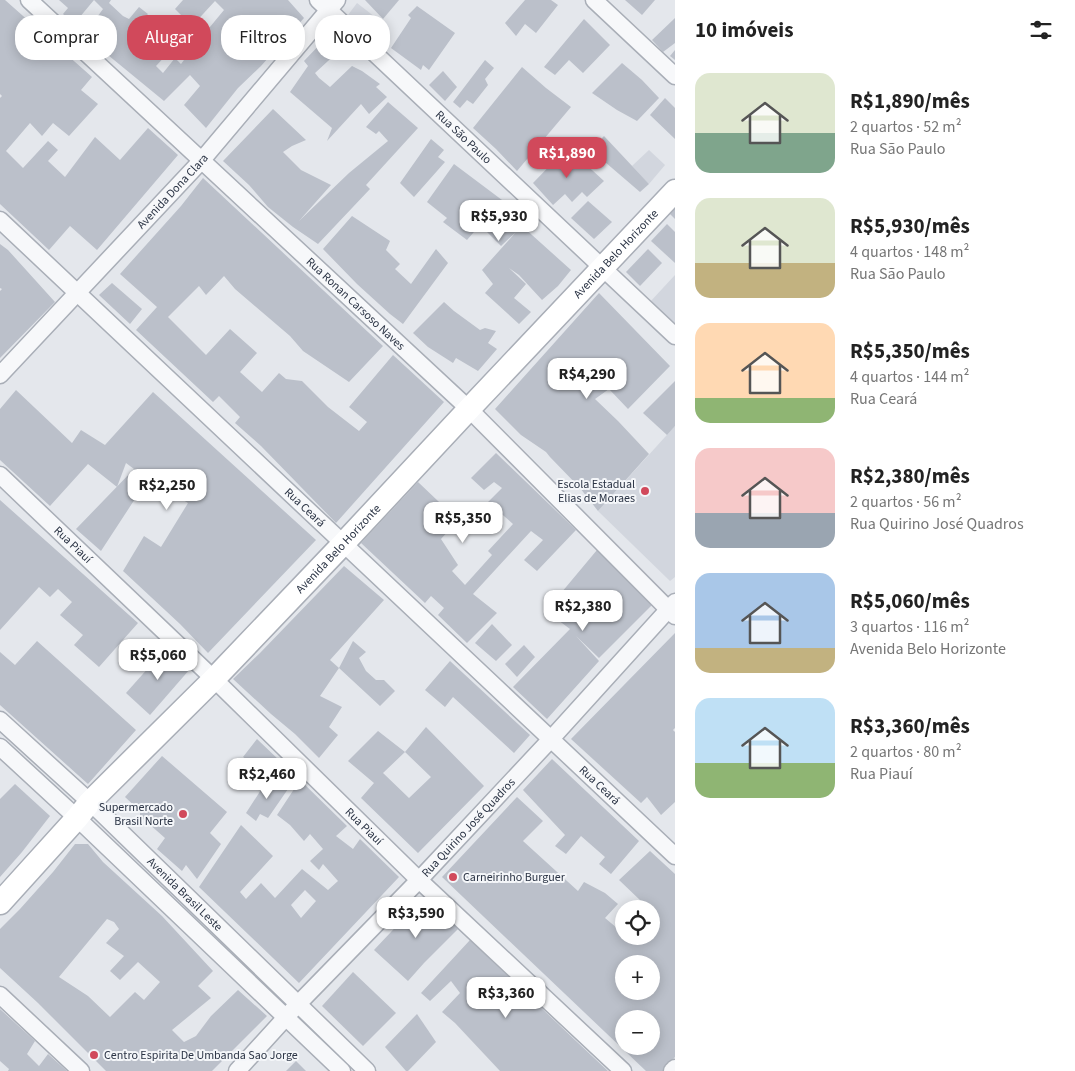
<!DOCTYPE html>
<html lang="pt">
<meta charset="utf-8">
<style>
body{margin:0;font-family:"Source Sans 3",sans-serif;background:#f6f6f6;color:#222;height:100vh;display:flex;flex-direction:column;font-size:19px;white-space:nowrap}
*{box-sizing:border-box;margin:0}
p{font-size:16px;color:#767676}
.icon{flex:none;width:28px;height:28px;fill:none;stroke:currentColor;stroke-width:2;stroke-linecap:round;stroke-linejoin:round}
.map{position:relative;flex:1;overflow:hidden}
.panel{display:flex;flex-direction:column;background:#fff;width:400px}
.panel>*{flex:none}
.banner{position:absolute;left:15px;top:15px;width:475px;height:45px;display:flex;gap:10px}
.buttons{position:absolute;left:615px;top:900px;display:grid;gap:10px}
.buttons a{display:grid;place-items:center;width:45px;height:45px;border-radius:50%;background:#fff;box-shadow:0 2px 12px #0003;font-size:25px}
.price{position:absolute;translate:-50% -42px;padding:0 11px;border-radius:10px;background:#fff;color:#222;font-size:16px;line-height:32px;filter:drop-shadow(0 1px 2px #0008)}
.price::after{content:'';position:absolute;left:50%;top:30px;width:15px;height:11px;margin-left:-8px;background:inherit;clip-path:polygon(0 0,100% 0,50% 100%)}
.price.active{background:#d1495b;color:#fff}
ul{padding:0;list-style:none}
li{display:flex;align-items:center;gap:15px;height:125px;padding:0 20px}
li span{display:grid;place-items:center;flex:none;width:140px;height:100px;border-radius:15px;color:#555}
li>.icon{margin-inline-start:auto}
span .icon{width:60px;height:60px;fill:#fffc;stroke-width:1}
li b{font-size:21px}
h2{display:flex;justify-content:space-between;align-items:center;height:60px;padding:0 20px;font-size:21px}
.tag{padding:0 18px;border-radius:20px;background:#fff;box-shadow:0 2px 12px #0003;font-size:18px;line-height:45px}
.tag.active{background:#d1495b;color:#fff}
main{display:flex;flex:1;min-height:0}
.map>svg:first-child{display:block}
</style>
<main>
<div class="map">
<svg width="675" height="1071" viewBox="0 0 675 1071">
<rect width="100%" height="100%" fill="#e4e7ec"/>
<g fill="#d2d6de">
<path d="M357 3 384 24 373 38 348 15Z"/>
<path d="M649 150 665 165 649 184 632 166Z"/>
<path d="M675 275V325L650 302Z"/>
<path d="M675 426V577L670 581 598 511Z"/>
</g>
<g fill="#bbc0ca" fill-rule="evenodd">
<path d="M0 0H5L92 77 81 90 98 104 69 136 53 123 42 136 30 123 6 151 23 168 48 141 58 150 48 161 65 177 95 137 120 160 148 128 178 155 97 250 70 226 49 250 0 204V98L2 96 0 94Z"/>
<path d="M59 0H111L109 3 123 16 129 19 139 7 148 14 135 28 141 35 148 25 155 32 167 19 184 36 156 66 163 73 175 58 181 64 195 45 224 10 215 1 192 26 175 9 183 0H288L304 18 261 66 238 88 206 128 184 105 200 86 190 75 164 101 97 46 102 40 89 28 103 9 94 0 74 24 63 14 68 8Z"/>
<path d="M365 0H399L383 19Z"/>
<path d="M525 0H551L558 5 536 33 525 24 516 36 505 23Z"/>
<path d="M625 0H655L642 15Z"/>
<path d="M417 6 455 33 429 70 423 65 421 70 391 48 411 18 408 15Z"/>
<path d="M675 18V43L663 52 652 40Z"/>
<path d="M584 19 610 45 583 73 569 60 555 75 544 67Z"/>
<path d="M326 38 341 49 315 73 319 78 330 87 352 66 362 71 380 84 376 87 387 97 369 114 361 104 327 141 332 128 290 92 308 66 304 61Z"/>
<path d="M675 50V60L670 56Z"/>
<path d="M485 60 494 68 485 79 488 85 473 104 467 100 460 108 453 102Z"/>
<path d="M622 63 642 80 659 98 637 121 617 110 592 93Z"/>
<path d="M522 67 546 88 571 107 517 171 496 149 473 128Z"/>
<path d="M443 71 457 87 445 101 429 85Z"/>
<path d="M665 98 675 108V139L650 115Z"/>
<path d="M388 102 418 128 366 185 370 189 318 244 293 227 268 207 249 185 223 161 273 109 306 140 292 146 283 152 301 170 331 185 299 221 349 173 388 141 379 131 376 134 366 127Z"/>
<path d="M604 136 649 184 640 192 591 150Z"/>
<path d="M431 139 444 150 438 157 445 162 414 197 400 183Z"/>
<path d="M564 151 579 162 581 160 604 181 587 197 582 192 572 202 565 194 553 205 533 183Z"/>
<path d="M454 164 502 200 522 226 571 270 558 286 542 300 519 275 509 268 526 284 514 298 531 312 519 324 485 293 493 284 482 270 516 232 501 246 480 225 467 240 443 222 447 218 427 202Z"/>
<path d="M203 178 383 346 349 382 303 351 290 336 235 289 224 276 206 295 199 286 168 317 206 355 230 329 257 353 240 372 262 392 279 373 286 379 302 381 328 407 359 431 367 422 349 407 393 355 444 402 336 523 261 446 235 423 240 417 219 396 213 402 136 330 157 307 120 274 181 206Z"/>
<path d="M588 201 612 222 594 239 571 218Z"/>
<path d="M675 208V219L670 214Z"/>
<path d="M352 216 390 241 386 250 400 264 395 269 411 284 436 249 448 263 403 324 390 314 357 284 323 249Z"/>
<path d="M667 224 675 232V263L651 241Z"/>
<path d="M0 244 8 250 55 302 0 358V291L2 289 0 288Z"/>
<path d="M648 249 662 263 640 286 626 272Z"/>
<path d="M112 283 142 309 130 324 99 295Z"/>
<path d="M599 293 670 366 628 409 609 389 595 399 618 421 649 454 598 511 580 488 550 457 546 452 521 435 495 409Z"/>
<path d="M444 302 454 311 480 330 485 328 496 331 488 343 497 349 478 371 456 358 453 363 428 347 413 333Z"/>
<path d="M675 381V426L667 435 643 413Z"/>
<path d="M16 390 72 443 81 430 105 445 153 392 316 540 208 653 180 624 123 571 144 536 161 547 188 503 148 479 101 551 76 529 134 469 126 463 117 487 88 464 50 506 0 460V409Z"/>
<path d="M496 453 576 530 537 571 524 560 543 540 531 531 473 594 497 613 467 643 438 615 444 608 431 596 425 603 361 543 418 482 458 520 441 539 458 565 452 571 465 585 492 555 488 551 513 524 488 502 502 488 494 482 484 490 471 478Z"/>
<path d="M0 500 138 623 99 667 74 645 83 635 60 615 72 602 58 589 50 597 39 587 0 630Z"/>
<path d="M597 550 652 605 599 658 576 636 599 661 547 719 513 687 570 629 546 611Z"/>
<path d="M344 566 384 600 330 660 339 668 353 641 366 652 359 658 366 671 376 680H384L395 691 380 706 339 668 320 696 342 707 329 727 338 735 319 758 295 734 271 714 233 679 260 653Z"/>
<path d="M492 624 512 645 496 661 475 643Z"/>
<path d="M675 633V728L673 730 675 732V802L661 815 647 797 641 803 571 739Z"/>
<path d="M37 641 136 730 88 784 0 705V652L15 665Z"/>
<path d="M524 645 535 657 517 677 505 664Z"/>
<path d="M166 648 190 669 150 715 126 693Z"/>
<path d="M450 661 530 735 514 753 453 697 445 707 425 690Z"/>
<path d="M426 727 484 786 418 853 361 798 374 783 348 761 378 731 405 752 383 773 409 798 431 777 405 752Z"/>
<path d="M257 739 280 761 251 788 237 772 252 763 243 757Z"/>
<path d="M162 756 227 812 210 833 221 844 197 879 186 865 182 871 157 849 165 838 140 816V811L125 797Z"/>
<path d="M552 759 639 841 611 874 599 864 605 857 581 836 566 854 555 846 565 835 523 790Z"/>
<path d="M268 779 288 789 268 818 260 814 256 821 246 813Z"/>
<path d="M300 780 347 826 336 836 353 849 360 839 399 877 299 983 199 887 241 825 273 856 240 892 246 899 261 883 275 898 302 869 328 890 338 881 323 864 319 870 310 861 323 849 310 834 304 841 290 825 277 815ZM305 890 316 901 301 918 291 905Z"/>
<path d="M15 784 50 816 22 852 0 877V799Z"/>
<path d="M517 797 543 821 523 841 578 891 584 882 605 893 618 904 605 918 617 928 624 920V936H651V909H634L641 901 619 880 650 851 675 874V1057L663 1071H646L442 877ZM624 964H651V991H624ZM624 1019H651V1046H624Z"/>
<path d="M75 844H88L103 862 162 916 213 971 198 986 211 998 172 1030 184 1042 196 1036 211 1016 238 990 267 1016 212 1071H106L38 1003 0 968V929L20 909 53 872ZM107 919 114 922 119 929 106 943 124 956 110 971 120 980 138 962 160 982 144 1000 135 992 110 1017 88 996 59 977Z"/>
<path d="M424 897 458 929 424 963 408 981 374 950Z"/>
<path d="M470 940 575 1040 608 1071H500L455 1023 442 1012 460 993 451 981 430 1001 421 993Z"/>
<path d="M353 972 396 1013 363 1046 322 1006Z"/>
<path d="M0 1009 35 1041 27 1054 39 1066 48 1054 67 1071H8L9 1069 0 1061Z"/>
<path d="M417 1014 436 1042 408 1071H406L385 1047Z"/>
<path d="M296 1061 306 1071H286Z"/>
</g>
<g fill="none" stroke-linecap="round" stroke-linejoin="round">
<g stroke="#a9aeb7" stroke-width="19">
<g id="street">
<path id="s1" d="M29 0 469 409 675 616"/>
<path id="s2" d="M318 0 675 336"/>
<path d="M594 0 675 76"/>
<path id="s3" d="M0 220 675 856"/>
<path id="s4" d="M0 375 202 160 337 0"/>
<path id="s5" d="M0 475 214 679 419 880 623 1071"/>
<path id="s6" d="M0 720 90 802 367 1071"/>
<path d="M0 747 77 818 342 1071"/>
<path d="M0 995 81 1071"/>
<path id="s7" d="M237 1071 298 1004 419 880 551 739 675 602"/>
<path d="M672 1071 675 1068"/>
</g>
</g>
<g stroke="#a9aeb7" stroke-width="25">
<g id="secondary">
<path id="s8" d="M0 903 77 818 90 802 214 679 343 544 469 409 675 191"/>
</g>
</g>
<use href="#street" stroke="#f7f8fa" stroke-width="16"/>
<use href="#secondary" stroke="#fff" stroke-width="22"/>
</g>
<g fill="#d1495b" stroke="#f4f6f9" stroke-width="2">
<circle cx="645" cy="491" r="5"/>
<circle cx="183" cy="814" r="5"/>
<circle cx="453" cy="877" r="5"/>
<circle cx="94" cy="1055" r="5"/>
</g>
<g text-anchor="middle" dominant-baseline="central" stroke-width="4" stroke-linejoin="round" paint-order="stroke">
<g font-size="12" fill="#2b3445" stroke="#f4f6f9">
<text stroke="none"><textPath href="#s2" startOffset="200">Rua São Paulo</textPath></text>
<text stroke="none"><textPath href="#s4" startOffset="252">Avenida Dona Clara</textPath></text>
<text stroke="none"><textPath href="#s8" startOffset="895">Avenida Belo Horizonte</textPath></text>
<text stroke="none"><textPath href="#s1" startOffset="446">Rua Ronan Carsoso Naves</textPath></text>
<text stroke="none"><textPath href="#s3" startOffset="419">Rua Ceará</textPath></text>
<text stroke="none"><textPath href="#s5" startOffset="101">Rua Piauí</textPath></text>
<text stroke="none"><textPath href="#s8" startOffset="490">Avenida Belo Horizonte</textPath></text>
<text stroke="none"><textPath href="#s3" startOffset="824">Rua Ceará</textPath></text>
<text stroke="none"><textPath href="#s5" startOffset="506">Rua Piauí</textPath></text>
<text stroke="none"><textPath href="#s7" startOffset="336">Rua Quirino José Quadros</textPath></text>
<text stroke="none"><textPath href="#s6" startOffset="254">Avenida Brasil Leste</textPath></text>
</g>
<g font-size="12" fill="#2b3445" stroke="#f4f6f9" text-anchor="end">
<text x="635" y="484">Escola Estadual<tspan x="635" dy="14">Elias de Moraes</tspan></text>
<text x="173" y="807">Supermercado<tspan x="173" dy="14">Brasil Norte</tspan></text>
<text x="463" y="877" text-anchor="start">Carneirinho Burguer</text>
<text x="104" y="1055" text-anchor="start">Centro Espirita De Umbanda Sao Jorge</text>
</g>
</g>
</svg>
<div class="buttons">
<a><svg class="icon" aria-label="locate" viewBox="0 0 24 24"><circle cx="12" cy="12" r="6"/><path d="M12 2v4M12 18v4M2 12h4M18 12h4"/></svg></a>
<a>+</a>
<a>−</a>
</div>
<b class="price active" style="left:567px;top:179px">R$1,890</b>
<b class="price" style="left:499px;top:242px">R$5,930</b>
<b class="price" style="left:587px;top:400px">R$4,290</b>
<b class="price" style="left:167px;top:511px">R$2,250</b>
<b class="price" style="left:463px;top:544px">R$5,350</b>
<b class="price" style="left:583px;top:632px">R$2,380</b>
<b class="price" style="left:158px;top:681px">R$5,060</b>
<b class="price" style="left:267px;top:800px">R$2,460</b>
<b class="price" style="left:416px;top:939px">R$3,590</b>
<b class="price" style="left:506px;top:1019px">R$3,360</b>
<div class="banner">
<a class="tag">Comprar</a>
<a class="tag active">Alugar</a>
<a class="tag">Filtros</a>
<a class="tag">Novo</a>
</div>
</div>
<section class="panel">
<h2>10 imóveis<svg class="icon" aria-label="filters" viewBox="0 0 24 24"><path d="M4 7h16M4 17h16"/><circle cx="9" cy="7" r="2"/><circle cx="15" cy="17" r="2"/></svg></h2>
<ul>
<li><span style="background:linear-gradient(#dfe7d0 60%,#7fa58c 0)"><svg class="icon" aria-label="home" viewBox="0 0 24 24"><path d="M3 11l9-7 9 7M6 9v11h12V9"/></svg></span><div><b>R$1,890/mês</b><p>2 quartos · 52 m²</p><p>Rua São Paulo</p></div></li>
<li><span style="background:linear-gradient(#dfe7d0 65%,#c2b280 0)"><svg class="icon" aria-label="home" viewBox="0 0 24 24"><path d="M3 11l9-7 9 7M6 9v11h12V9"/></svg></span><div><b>R$5,930/mês</b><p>4 quartos · 148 m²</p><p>Rua São Paulo</p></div></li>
<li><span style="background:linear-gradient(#ffd9b3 75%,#8fb573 0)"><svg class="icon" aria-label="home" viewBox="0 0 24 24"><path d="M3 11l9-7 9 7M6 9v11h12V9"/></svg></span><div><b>R$5,350/mês</b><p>4 quartos · 144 m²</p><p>Rua Ceará</p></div></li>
<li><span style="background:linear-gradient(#f6c9c9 65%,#9aa5b1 0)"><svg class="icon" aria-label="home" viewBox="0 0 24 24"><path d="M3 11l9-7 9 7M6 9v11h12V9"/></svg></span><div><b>R$2,380/mês</b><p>2 quartos · 56 m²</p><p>Rua Quirino José Quadros</p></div></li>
<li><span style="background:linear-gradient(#a9c7e8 75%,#c2b280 0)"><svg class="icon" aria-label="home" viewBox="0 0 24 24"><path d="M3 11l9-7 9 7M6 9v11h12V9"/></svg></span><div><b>R$5,060/mês</b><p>3 quartos · 116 m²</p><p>Avenida Belo Horizonte</p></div></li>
<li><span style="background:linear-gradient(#bfe0f5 65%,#8fb573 0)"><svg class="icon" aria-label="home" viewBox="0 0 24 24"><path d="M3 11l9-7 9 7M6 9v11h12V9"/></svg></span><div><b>R$3,360/mês</b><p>2 quartos · 80 m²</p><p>Rua Piauí</p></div></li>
</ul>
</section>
</main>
